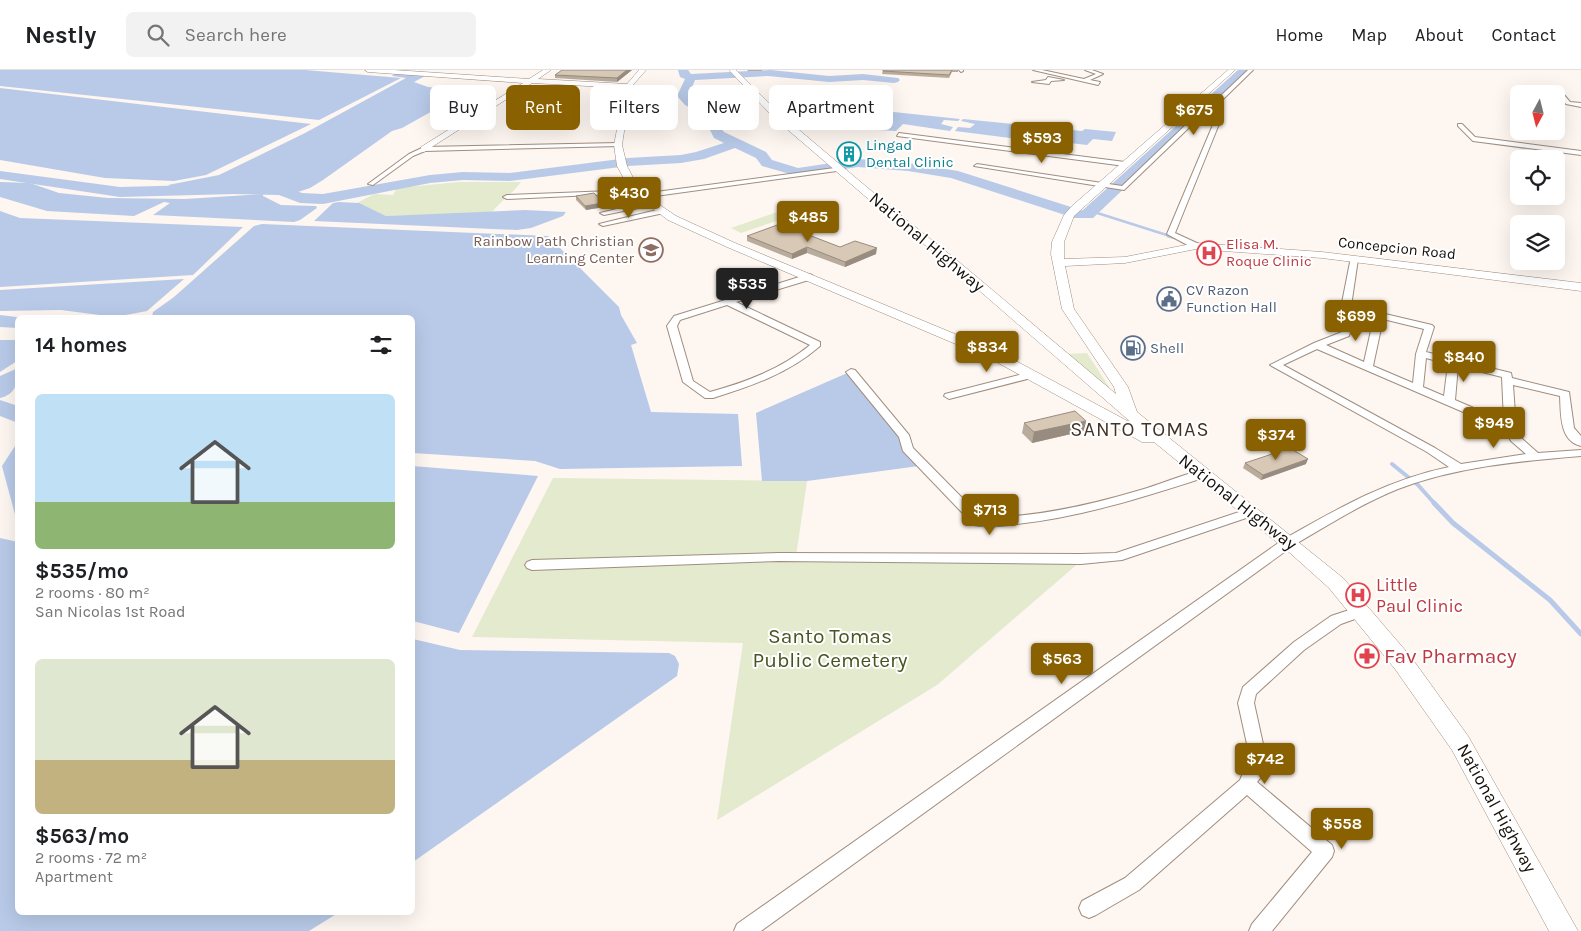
<!DOCTYPE html>
<meta charset="utf-8">
<style>
body{margin:0;font-family:Karla,sans-serif;background:#f2f2f2;color:#202124;height:100vh;display:flex;flex-direction:column;font-size:19px;white-space:nowrap}
*{box-sizing:border-box;margin:0}
p{font-size:16px;color:#757577}
.icon{flex:none;width:28px;height:28px;fill:none;stroke:currentColor;stroke-width:2;stroke-linecap:round;stroke-linejoin:round}
.map{position:relative;flex:1;overflow:hidden}
.details{position:absolute;left:15px;top:245px;width:400px;height:600px;display:flex;flex-direction:column;background:#fff;border-radius:8px;box-shadow:0 5px 20px #0002}
.details>*{flex:none}
.guide{position:absolute;left:430px;top:15px;width:475px;height:45px;display:flex;gap:10px}
.needle{width:32px;rotate:187deg}
.buttons{position:absolute;left:1510px;top:15px;display:grid;gap:10px}
.buttons a{display:grid;place-items:center;width:55px;height:55px;border-radius:8px;background:#fff;box-shadow:0 5px 20px #0002;font-size:25px}
.price{position:absolute;translate:-50% -42px;padding:0 11px;border-radius:5px;background:#896100;color:#fff;font-size:16px;line-height:32px;filter:drop-shadow(0 1px 2px #0008)}
.price::after{content:'';position:absolute;left:50%;top:30px;width:15px;height:11px;margin-left:-8px;background:inherit;clip-path:polygon(0 0,100% 0,50% 100%)}
.price.active{background:#222;color:#fff}
ul{padding:0;list-style:none}
li{display:grid;align-content:center;gap:10px;height:265px;padding:0 20px}
li span{display:grid;place-items:center;height:155px;border-radius:8px;color:#555}
li>.icon{margin-inline-start:auto}
span .icon{width:90px;height:90px;fill:#fffc;stroke-width:1}
li b{font-size:21px}
h2{display:flex;justify-content:space-between;align-items:center;height:60px;padding:0 20px;font-size:21px}
.tag{padding:0 18px;border-radius:8px;background:#fff;box-shadow:0 5px 20px #0002;font-size:18px;line-height:45px}
.tag.active{background:#896100;color:#fff}
header{display:flex;align-items:center;gap:30px;box-sizing:border-box;height:70px;padding:0 25px;background:#fff;border-bottom:1px solid #e0e0e0}
header strong{font-size:24px}
nav{display:flex;gap:28px;margin-inline-start:auto;font-size:18px}
.search{width:350px;height:45px;background:#f2f2f2;display:flex;align-items:center;gap:12px;box-sizing:border-box;padding:0 18px;border-radius:8px;color:#757577;font-size:19px}
.map>svg:first-child{display:block}
</style>
<header>
<strong>Nestly</strong>
<div class="search"><svg class="icon" aria-label="search" viewBox="0 0 24 24"><circle cx="10" cy="10" r="6"/><path d="M15 15l6 6"/></svg>Search here</div>
<nav><a>Home</a><a>Map</a><a>About</a><a>Contact</a></nav>
</header>
<div class="map">
<svg width="1581" height="861" viewBox="0 0 1581 861">
<rect width="100%" height="100%" fill="#fef6f0"/>
<g fill="#e3eace">
<path d="M459 112H521C512 124 501 131 491 143L386 146 357 133 374 124 393 125 397 118Z"/>
<path d="M783 140 794 145 741 163 731 158Z"/>
<path d="M1087 283 1109 317 1103 318 1066 284Z"/>
<path d="M553 408 807 411 796 486 1081 491 937 615 717 750 743 573 472 567Z"/>
</g>
<g fill="#b8cae8">
<path d="M0 0H305L401 8 319 50 0 16Z"/>
<path d="M394 4 427 5 414 12 428 17 462 20 436 39 402 58 392 61 323 110 310 118 298 122 293 123 284 119 234 117 182 121 168 115 219 105 305 63 406 8 392 6Z"/>
<path d="M0 18 311 54 206 105 174 111 105 108 0 90Z"/>
<path d="M865 39 960 49 958 51 944 50 941 54 953 57 950 61 903 54 896 61 877 60 878 49Z"/>
<path d="M963 49 1082 61 1085 59 1116 62 1112 71 1093 69 1087 75 1036 69 1033 71 955 61 958 57 970 58 975 54 961 51Z"/>
<path d="M0 112 30 113 59 123 108 128 185 129 263 124V126L281 135 316 136 317 138 300 150 294 152 153 145 170 133 164 132 134 146 47 141 0 127Z"/>
<path d="M339 132 359 133 386 146 525 140 566 142 563 146 531 158 517 160 314 151 333 133Z"/>
<path d="M0 141 20 148 243 157 193 205 0 217Z"/>
<path d="M262 154 548 166 619 237 621 245 637 273 631 275 651 342 738 344 742 396 560 399 535 391 413 383 412 248 152 247 153 242 174 227 254 156Z"/>
<path d="M184 209 147 241 115 247 61 240 0 241V220Z"/>
<path d="M0 270H18L17 291 0 302Z"/>
<path d="M845 304H848L901 366 919 396 807 411H762L756 343Z"/>
<path d="M17 373V452L2 396Z"/>
<path d="M412 396 538 406 459 563 413 551Z"/>
<path d="M0 468 18 472V842L338 843 309 861H0Z"/>
<path d="M413 569 460 580 669 583 675 586 679 594 677 606 413 792Z"/>
</g>
<g fill="none" stroke-linecap="round" stroke-linejoin="round">
<path stroke="#b8cae8" stroke-width="2.5" d="M1091 141 1173 167"/>
<path stroke="#b8cae8" stroke-width="3" d="M1168 166 1176 168"/>
<path stroke="#b8cae8" stroke-width="4" d="M1392 394 1418 415 1435 434"/>
<path stroke="#b8cae8" stroke-width="5" d="M1434 433 1453 453 1550 530 1581 564"/>
<g fill="#b8cae8" fill-rule="evenodd">
<path d="M678 0H688L691 4 771 0 829 6 863 4 898 8 900 10 898 12 894 13 863 10 829 12 768 6 695 10 689 25 720 43 724 52 721 58 724 62 766 82 772 90 798 98 858 89 908 93 958 101 1071 137 1073 140 1071 143 1065 145 951 108 908 101 858 97 797 106 762 96 756 88 735 78 704 89 681 93 628 96 510 111 463 110 430 113 323 134 300 133 279 125 234 124 120 127 0 109V101L120 117 234 114 281 115 302 123 323 124 430 105 463 102 510 103 628 88 681 85 696 82 724 73 714 68 709 58 712 52 710 48 685 35 677 26 685 9 680 7Z"/>
<path d="M1238 0H1249L1093 148H1073L1071 145 1073 142 1083 140Z"/>
<path d="M0 245 25 248H18V258L0 257Z"/>
<path d="M18 298C18 313 16 324 0 328V306Z"/>
<path d="M0 330 18 336V353L0 346Z"/>
</g>
<g stroke="#a08d7f" stroke-width="2">
<g id="street">
<path d="M959 0H963V1L961 2Z"/>
<path d="M1033 0H1042L1084 9 1096 4 1085 0H1092L1103 4 1090 10 1100 12 1098 15Z"/>
<path d="M1248 0H1253L1213 39 1203 46 1221 49 1175 163 1199 174V178H1193L1167 164 1215 50 1198 49 1124 120 974 96 977 94 1122 116 1194 47 1209 37Z"/>
<path d="M1048 7 1064 10 1051 11 1049 14 1032 12 1046 10Z"/>
<path d="M1556 20H1560L1570 32 1581 33V37L1566 34Z"/>
<path d="M1458 54H1462L1475 67 1581 81V85L1473 71 1458 56Z"/>
<path d="M899 63 1125 92 1128 94 1125 96 897 66Z"/>
<path d="M618 73 620 76 425 81 413 86 373 115 368 114 409 84 424 77Z"/>
<path d="M842 97 845 99 844 100 641 128 637 126 641 124Z"/>
<path d="M637 120 639 121 635 123 507 129 503 127 507 125Z"/>
<path d="M650 131H653V135L604 145 600 143Z"/>
<path d="M661 139 665 141 664 143 603 156 599 154Z"/>
<path d="M1351 187 1358 189 1351 236 1432 255 1434 257 1426 282 1511 303 1512 308 1569 322 1574 358 1581 366V376C1559 371 1561 343 1560 326L1513 315 1516 358 1520 367 1538 383 1581 380V386C1519 391 1456 397 1398 419 1361 434 1328 455 1294 475L761 861H734L737 854 1284 469C1339 438 1387 410 1449 397L1427 382 1270 295 1314 273 1342 262 1344 250 1341 238ZM1352 242 1374 247 1364 292 1326 275 1349 266 1354 250ZM1383 249 1424 259 1416 284 1413 313 1373 296ZM1317 279 1505 360 1511 371 1526 384 1461 394 1435 378 1283 295ZM1426 288 1448 294 1444 326 1423 317ZM1458 296 1502 307 1504 351 1455 330Z"/>
<path d="M809 204 812 205V209L736 232 820 272V276C789 303 752 316 713 328H705L683 312 667 256 674 246ZM727 235 810 275C781 299 746 312 710 322L693 311 677 256 680 250Z"/>
<path d="M851 299 855 300 909 365 913 378 982 448C1038 447 1091 435 1144 419 1163 413 1182 405 1202 400L1208 404 1206 407C1144 427 1082 447 1017 454 1003 456 987 458 974 455L903 381 899 367 846 302Z"/>
<path d="M1031 302 1035 303 1036 305 1035 307 949 329 944 326 945 324Z"/>
<path d="M1251 438 1255 439 1257 442 1255 445 1122 490 1081 494 779 491 532 500 527 498 525 495 527 492 532 490 779 483 1081 484 1116 483Z"/>
<path d="M1361 536 1366 537 1368 541 1366 545 1341 554 1304 580 1256 624 1254 633 1263 674 1266 701 1257 712 1332 775 1334 781 1332 787 1272 861H1249L1252 854 1312 782 1247 725 1139 820 1096 845 1089 848 1082 845 1079 838 1082 831 1125 808 1240 710 1243 703 1248 698 1247 674 1238 633 1243 617 1294 572 1331 546Z"/>
</g>
</g>
<g stroke="#a08d7f" stroke-width="1">
<path id="secondary" d="M365 0H394L529 9 543 0H551L538 9 627 14 639 0H646L632 16 629 28 622 75 627 96 639 119 654 131 676 146 735 173 1001 283 1133 354 951 196 880 139 773 47 729 0H736L779 43 888 135 959 192 1116 324 1114 317 1062 239 1051 184 1052 172 1064 145 1072 136 1228 0H1235L1074 146 1064 172V189L1125 187 1196 173 1322 182 1581 213V221L1322 188 1196 179 1125 193 1065 196 1074 239 1128 317 1137 342 1343 508 1411 587 1468 666 1578 861H1549L1452 680 1395 599 1329 518 1290 483 1154 372H1142L991 289 727 177 668 150 632 123 617 96 614 75 625 18 532 13 424 82 421 81V77L523 13 368 2Z"/>
</g>
<use href="#street" fill="#fff" fill-rule="evenodd"/>
<use href="#secondary" fill="#fff" fill-rule="evenodd"/>
</g>
<g fill="#baac9d">
<path d="M632 0 617 12 555 8V5Z"/>
<path d="M747 0H762V1H748Z"/>
<path d="M883 0H958V2H952L949 8 882 4Z"/>
<path d="M576 126 603 133 604 137 586 140 576 130Z"/>
<path d="M747 166 840 177 876 184 845 197 807 183 792 189 747 171Z"/>
<path d="M1086 351 1084 361 1032 373 1022 363 1024 353Z"/>
<path d="M1245 393 1306 394 1261 410 1243 398Z"/>
</g>
<g fill="#978c7f">
<path d="M627 0H632L617 12V8Z"/>
<path d="M603 133 604 137 586 140 585 136Z"/>
<path d="M807 177V183L792 189V184Z"/>
<path d="M877 178 876 184 845 197V192Z"/>
<path d="M1086 351 1084 361 1032 373 1034 362Z"/>
<path d="M1308 389 1306 394 1261 410 1263 405Z"/>
</g>
<g fill="#d8c8b6" stroke="#978c7f">
<path d="M562 0H627L617 8 555 5Z"/>
<path d="M883 0H952L949 5 883 1Z"/>
<path d="M594 123 603 133 585 136 576 126Z"/>
<path d="M780 154 840 177 855 171 877 178 845 192 807 177 792 184 747 166Z"/>
<path d="M1075 341 1086 351 1034 362 1024 353Z"/>
<path d="M1290 378 1308 389 1263 405 1245 393Z"/>
</g>
<defs>
<g id="building-ring" transform="scale(1.25)"><circle r="9.5" fill="#fff" stroke="#0f9aa8" stroke-width="1.5"/><path d="M-4-6H4V6H1V3H-1V6H-4ZM-2.5-4.3h1.7v1.8h-1.7ZM.8-4.3h1.7v1.8H.8ZM-2.5-1h1.7V.8h-1.7ZM.8-1h1.7V.8H.8Z" fill="#0f9aa8"/></g>
<g id="school-ring" transform="scale(1.25)"><circle r="9.5" fill="#fff" stroke="#8d6e63" stroke-width="1.5"/><path d="M0-5L7-2L0 1L-7-2ZM-4 1L0 2.5L4 1V4Q0 6-4 4Z" fill="#8d6e63"/></g>
<g id="hospital-ring" transform="scale(1.25)"><circle r="9.5" fill="#fff" stroke="#e0444e" stroke-width="1.5"/><path d="M-5-5h3v3.5h4V-5h3V5h-3V1.5h-4V5h-3Z" fill="#e0444e"/></g>
<g id="civic-ring" transform="scale(1.25)"><circle r="9.5" fill="#fff" stroke="#5c6f8a" stroke-width="1.5"/><path d="M-.6-6.5H3V-4.5H.6V-3L4-1V1h2V6H-6V1h2V-1L-.6-3ZM-1.2 2.5V6h2.4V2.5Z" fill="#5c6f8a"/></g>
<g id="fuel-ring" transform="scale(1.25)"><circle r="9.5" fill="#fff" stroke="#5c6f8a" stroke-width="1.5"/><path d="M-5.5-6h7V0h2V4h1.3V-2.5L3-4.5l.8-.8L6-3V5H2.5V1h-1V6h-7ZM-4.2-4.7v3.2H.2V-4.7Z" fill="#5c6f8a"/></g>
<g id="pharmacy-ring" transform="scale(1.25)"><circle r="9.5" fill="#fff" stroke="#e0444e" stroke-width="1.5"/><path d="M-2-6h4v4h4v4h-4v4h-4v-4h-4v-4h4Z" fill="#e0444e"/></g>
</defs>
<g fill-rule="evenodd">
<use href="#building-ring" x="849" y="84"/>
<use href="#school-ring" x="651" y="180"/>
<use href="#hospital-ring" x="1209" y="183"/>
<use href="#civic-ring" x="1169" y="229"/>
<use href="#fuel-ring" x="1133" y="278"/>
<use href="#hospital-ring" x="1358" y="525"/>
<use href="#pharmacy-ring" x="1367" y="586"/>
</g>
<g text-anchor="middle" dominant-baseline="central" stroke-width="4" stroke-linejoin="round" paint-order="stroke">
<g font-size="15" fill="#0d838f" stroke="#fff" text-anchor="start">
<text x="866" y="75">Lingad<tspan x="866" dy="17">Dental Clinic</tspan></text>
</g>
<g font-size="15" fill="#785e54" stroke="#fff" text-anchor="end">
<text x="634" y="171">Rainbow Path Christian<tspan x="634" dy="17">Learning Center</tspan></text>
</g>
<g font-size="15" fill="#be3a42" stroke="#fff" text-anchor="start">
<text x="1226" y="174">Elisa M.<tspan x="1226" dy="17">Roque Clinic</tspan></text>
</g>
<g font-size="15" fill="#150f09" stroke="#fff">
<text transform="translate(1397 178) rotate(6)">Concepcion Road</text>
</g>
<g font-size="15" fill="#4e5e75" stroke="#fff" text-anchor="start">
<text x="1186" y="220">CV Razon<tspan x="1186" dy="17">Function Hall</tspan></text>
<text x="1150" y="278">Shell</text>
</g>
<g font-size="18" fill="#150f09" stroke="#fff">
<text transform="translate(927 172) rotate(40)">National Highway</text>
<text transform="translate(1238 432) rotate(38)">National Highway</text>
<text transform="translate(1497 738) rotate(61)">National Highway</text>
</g>
<g font-size="18" fill="#be3a42" stroke="#fff" text-anchor="start">
<text x="1376" y="515">Little<tspan x="1376" dy="21">Paul Clinic</tspan></text>
</g>
<g font-size="20" letter-spacing="1" fill="#433327" stroke="#fff">
<text x="1140" y="359">SANTO TOMAS</text>
</g>
<g font-size="21" fill="#4a541f" stroke="#fff">
<text x="830" y="566">Santo Tomas<tspan x="830" dy="24">Public Cemetery</tspan></text>
</g>
<g font-size="21" fill="#be3a42" stroke="#fff" text-anchor="start">
<text x="1384" y="586">Fav Pharmacy</text>
</g>
</g>
</svg>
<div class="buttons">
<a><svg class="needle" viewBox="-14 -14 28 28"><path d="M0-13l5 13h-10z" fill="#e53935"/><path d="M0 13l5-13h-10z" fill="#757577"/></svg></a>
<a><svg class="icon" aria-label="locate" viewBox="0 0 24 24"><circle cx="12" cy="12" r="6"/><path d="M12 2v4M12 18v4M2 12h4M18 12h4"/></svg></a>
<a><svg class="icon" aria-label="layers" viewBox="0 0 24 24"><path d="M12 4l9 5-9 5-9-5zM3 14l9 5 9-5"/></svg></a>
</div>
<b class="price" style="left:1194px;top:66px">$675</b>
<b class="price" style="left:1042px;top:94px">$593</b>
<b class="price" style="left:629px;top:149px">$430</b>
<b class="price" style="left:808px;top:173px">$485</b>
<b class="price active" style="left:747px;top:240px">$535</b>
<b class="price" style="left:1356px;top:272px">$699</b>
<b class="price" style="left:987px;top:303px">$834</b>
<b class="price" style="left:1464px;top:313px">$840</b>
<b class="price" style="left:1494px;top:379px">$949</b>
<b class="price" style="left:1276px;top:391px">$374</b>
<b class="price" style="left:990px;top:466px">$713</b>
<b class="price" style="left:1062px;top:615px">$563</b>
<b class="price" style="left:1265px;top:715px">$742</b>
<b class="price" style="left:1342px;top:780px">$558</b>
<div class="guide">
<a class="tag">Buy</a>
<a class="tag active">Rent</a>
<a class="tag">Filters</a>
<a class="tag">New</a>
<a class="tag">Apartment</a>
</div>
<section class="details">
<h2>14 homes<svg class="icon" aria-label="filters" viewBox="0 0 24 24"><path d="M4 7h16M4 17h16"/><circle cx="9" cy="7" r="2"/><circle cx="15" cy="17" r="2"/></svg></h2>
<ul>
<li><span style="background:linear-gradient(#bfe0f5 70%,#8fb573 0)"><svg class="icon" aria-label="home" viewBox="0 0 24 24"><path d="M3 11l9-7 9 7M6 9v11h12V9"/></svg></span><div><b>$535/mo</b><p>2 rooms · 80 m²</p><p>San Nicolas 1st Road</p></div></li>
<li><span style="background:linear-gradient(#dfe7d0 65%,#c2b280 0)"><svg class="icon" aria-label="home" viewBox="0 0 24 24"><path d="M3 11l9-7 9 7M6 9v11h12V9"/></svg></span><div><b>$563/mo</b><p>2 rooms · 72 m²</p><p>Apartment</p></div></li>
</ul>
</section>
</div>
